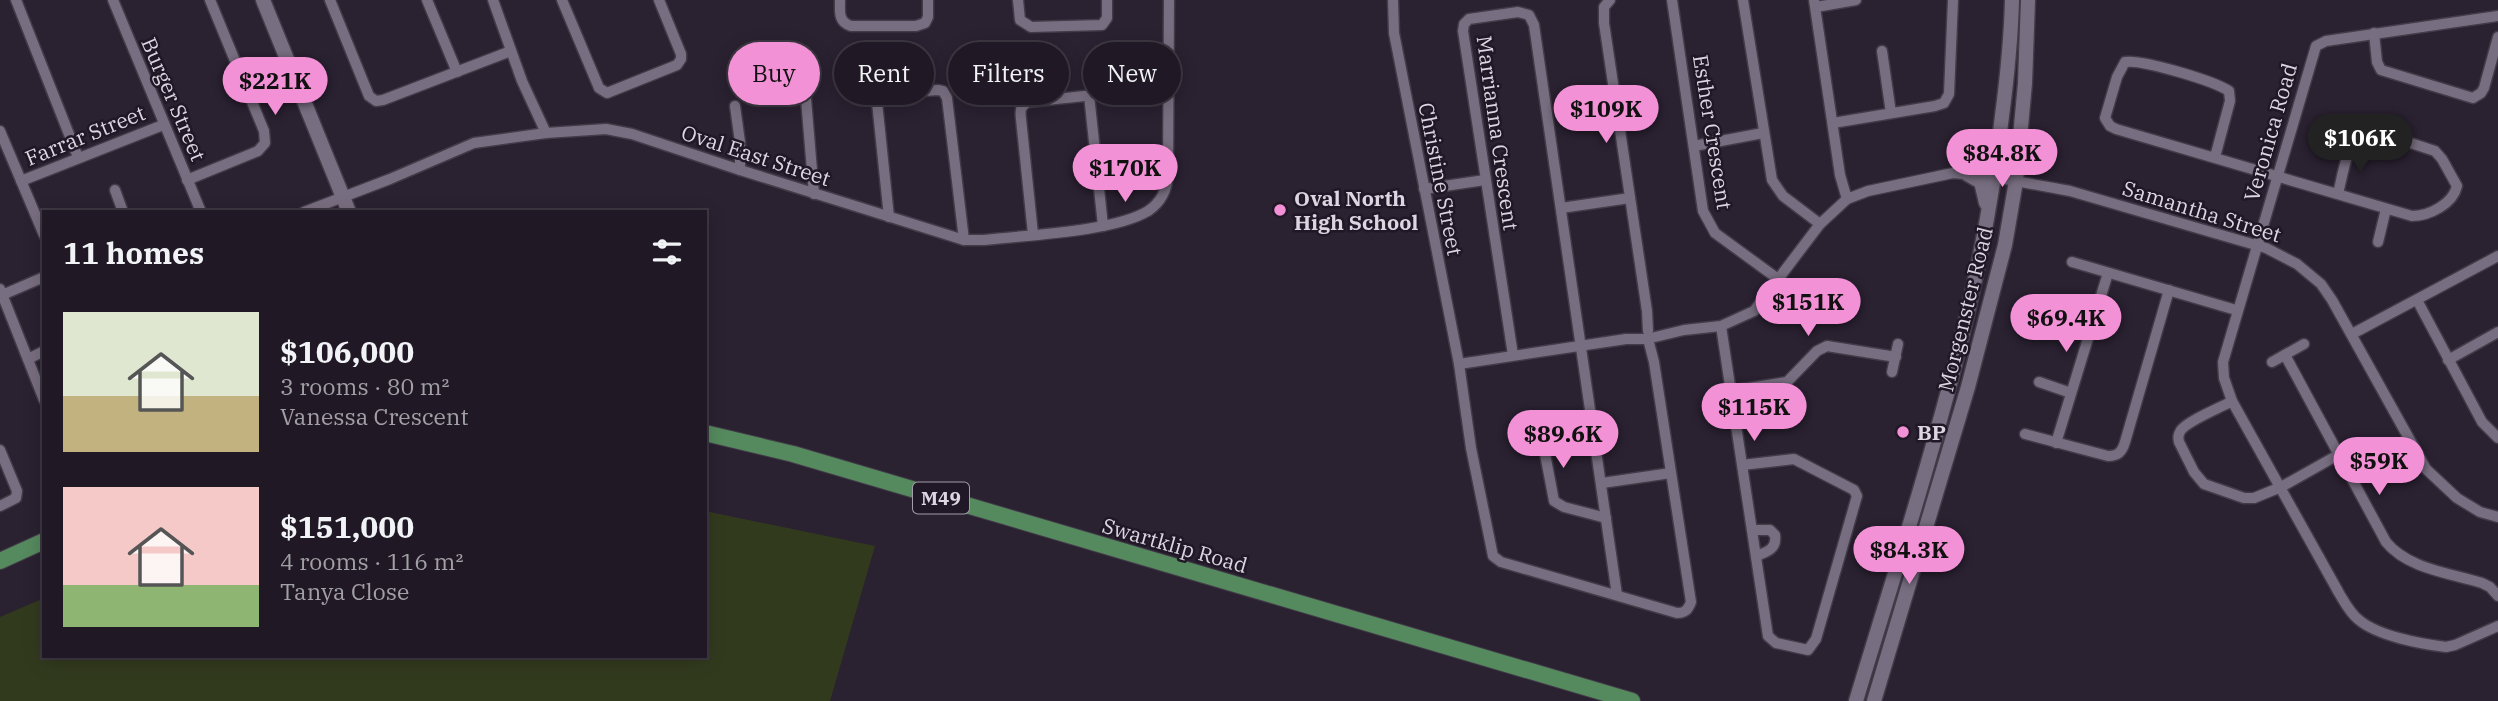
<!DOCTYPE html>
<meta charset="utf-8">
<style>
body{margin:0;font-family:"IBM Plex Serif",serif;background:#28222d;color:#f1f3f6;height:100vh;display:flex;flex-direction:column;font-size:26px;white-space:nowrap}
*{box-sizing:border-box;margin:0}
p{font-size:23px;color:#a2a0a7}
.icon{flex:none;width:38px;height:38px;fill:none;stroke:currentColor;stroke-width:2;stroke-linecap:round;stroke-linejoin:round}
.map{position:relative;flex:1;overflow:hidden}
.details{position:absolute;left:42px;top:210px;width:665px;height:448px;display:flex;flex-direction:column;background:#201925;border-radius:0px;box-shadow:0 4px 18px #0003,0 0 0 2px #3d3842}
.details>*{flex:none}
.banner{position:absolute;left:728px;top:42px;width:665px;height:63px;display:flex;gap:14px}
.price{position:absolute;translate:-50% -60px;padding:0 16px;border-radius:24px;background:#f391d6;color:#111;font-size:23px;line-height:46px;filter:drop-shadow(0 2px 4px #0008)}
.price::after{content:'';position:absolute;left:50%;top:42px;width:21px;height:16px;margin-left:-10px;background:inherit;clip-path:polygon(0 0,100% 0,50% 100%)}
.price.on{background:#222;color:#fff}
ul{padding:0;list-style:none}
li{display:flex;align-items:center;gap:21px;height:175px;padding:0 21px}
li span{display:grid;place-items:center;flex:none;width:196px;height:140px;border-radius:0px;color:#555}
li>.icon{margin-inline-start:auto}
span .icon{width:84px;height:84px;fill:#fffc;stroke-width:1}
li b{font-size:30px}
h2{display:flex;justify-content:space-between;align-items:center;height:84px;padding:0 21px;font-size:30px}
.pill{padding:0 24px;border-radius:32px;background:#201925;box-shadow:0 4px 18px #0003,0 0 0 2px #3d3842;font-size:24px;line-height:63px}
.pill.on{background:#f391d6;color:#111}
.map>svg:first-child{display:block}
</style>
<div class="map">
<svg width="2498" height="701" viewBox="0 0 2498 701">
<rect width="100%" height="100%" fill="#2a2131"/>
<path fill="#323a1e" d="M705 511 875 546 830 701H0V617L44 598V656H705Z"/>
<g fill="none" stroke-linecap="round" stroke-linejoin="round">
<g stroke="#423b48" stroke-width="13">
<g id="street">
<path d="M16 0 78 157"/>
<path d="M113 0 201 212"/>
<path d="M330 0 369 96 376 101 383 100 511 51"/>
<path d="M427 0 457 72"/>
<path d="M493 0 522 81 546 133"/>
<path d="M562 0 599 88 607 93 677 65 681 59V54L659 0"/>
<path d="M840 0C840 12 838 22 851 26H916L925 23 928 17V0"/>
<path d="M1018 0 1020 20 1031 27 1102 25 1107 18V0"/>
<path d="M1393 0 1394 33 1459 364 1471 448 1493 556 1501 562 1677 613C1685 613 1688 610 1691 602L1654 362 1648 339"/>
<path d="M1610 0 1604 7V23L1647 311 1648 331"/>
<path d="M1672 0 1703 211 1715 233 1778 279"/>
<path d="M1743 0 1772 180 1783 196 1820 224"/>
<path d="M1814 0 1840 175 1847 199"/>
<path d="M1816 7 1856 0"/>
<path d="M2498 16 2326 41 2316 46 2223 362 2224 378 2232 401 2339 593C2345 603 2350 613 2359 620 2378 636 2421 644 2446 647L2455 645 2498 626"/>
<path d="M2374 33 2377 62 2381 70 2473 98 2481 93 2484 88 2498 37"/>
<path d="M1882 51 1891 113"/>
<path d="M1089 95 1103 226"/>
<path d="M806 99 814 194"/>
<path d="M735 106 740 142V170"/>
<path d="M1833 123 1935 106 1944 103 1949 94 1953 0"/>
<path d="M0 131 44 235"/>
<path d="M1694 146 1763 133"/>
<path d="M2215 157 2230 101 2229 91C2214 81 2142 59 2125 62L2117 77 2105 118 2110 126 2116 129 2412 216C2429 216 2453 204 2457 186L2442 159 2435 151 2365 128C2349 134 2342 177 2338 194"/>
<path d="M187 180 258 151 265 143 264 131 210 0"/>
<path d="M21 181 163 125"/>
<path d="M1424 189 1485 180"/>
<path d="M115 190 123 212"/>
<path d="M1561 208 1630 198"/>
<path d="M304 212 390 179 474 143 546 133 606 129 632 134 740 170 964 240H984C1026 235 1113 232 1148 211 1160 203 1167 190 1168 175L1169 0"/>
<path d="M889 217 877 102 885 94 938 90 943 91 947 98 964 240"/>
<path d="M1033 234 1021 119C1020 111 1020 106 1028 102L1169 87"/>
<path d="M2378 242 2386 209"/>
<path d="M2072 262 2236 310"/>
<path d="M0 289 44 400"/>
<path d="M0 296 44 277"/>
<path d="M2417 300 2482 422 2498 438"/>
<path d="M2058 314 2092 324"/>
<path d="M1721 326 1742 465 1794 459 1854 490 1857 496 1816 639 1808 650 1776 643 1768 636 1742 465"/>
<path d="M2352 334 2498 256"/>
<path d="M1655 337 1684 330 1721 326 1754 311 1820 224 1847 199 1868 191 1953 173 1994 177 2070 191 2266 248 2297 264 2321 284 2332 300 2426 469 2457 498 2480 512 2498 517"/>
<path d="M1513 355 1463 31 1464 24 1469 19 1518 12 1529 15 1534 25 1617 595"/>
<path d="M2285 355 2386 542C2408 569 2450 573 2482 583L2490 587 2498 596"/>
<path d="M28 359 44 351"/>
<path d="M2448 360 2498 332"/>
<path d="M2272 362 2304 344"/>
<path d="M1459 364 1626 339H1647"/>
<path d="M1892 372 1898 344"/>
<path d="M2039 382 2071 393"/>
<path d="M1730 391 1787 382 1817 351 1827 346 1896 357"/>
<path d="M2232 401C2220 408 2189 420 2181 430 2178 435 2178 437 2179 442L2194 472 2204 484 2244 498H2254L2281 487 2338 455"/>
<path d="M1591 419 1551 425 1544 431 1542 438 1554 501 1564 507 1606 518"/>
<path d="M2025 434 2108 456C2118 456 2122 452 2125 442L2169 290"/>
<path d="M2056 443 2108 273"/>
<path d="M0 450 17 491 16 498 0 506"/>
<path d="M1602 483 1671 473"/>
<path d="M1752 530H1770L1775 535C1777 549 1767 552 1756 556"/>
</g>
</g>
<g stroke="#423b48" stroke-width="17">
<g id="secondary">
<path d="M263 0 349 212"/>
<path d="M1967 174 1981 182 1986 203"/>
<path d="M1856 701C1914 508 1980 317 2002 116 2007 78 2011 39 2012 0"/>
<path d="M1874 701 1968 387 2005 245 2016 181 2025 83 2028 0"/>
</g>
</g>
<g stroke="#423b48" stroke-width="18">
<g id="primary">
<path d="M705 433 793 454 1632 701"/>
<path d="M0 561 44 541"/>
</g>
</g>
<use href="#street" stroke="#786e81" stroke-width="10"/>
<use href="#secondary" stroke="#786e81" stroke-width="14"/>
<use href="#primary" stroke="#558a5e" stroke-width="16"/>
</g>
<g fill="#f391d6" stroke="#201827" stroke-width="2.5">
<circle cx="1280" cy="210" r="7"/>
<circle cx="1903" cy="432" r="7"/>
</g>
<g text-anchor="middle" dominant-baseline="central" stroke-width="5" stroke-linejoin="round" paint-order="stroke">
<rect fill="#201827" stroke="#a49da9" stroke-width="2" x="913" y="482.5" width="56" height="31" rx="5"/>
<g font-size="19" font-weight="bold" fill="#dcd6e1">
<text x="941" y="498">M49</text>
</g>
<g font-size="21" fill="#dcd6e1" stroke="#201827">
<text transform="translate(174 99) rotate(67)">Burger Street</text>
<text transform="translate(1713 132) rotate(81)">Esther Crescent</text>
<text transform="translate(2270 132) rotate(-74)">Veronica Road</text>
<text transform="translate(1498 133) rotate(82)">Marrianna Crescent</text>
<text transform="translate(85 135) rotate(-22)">Farrar Street</text>
<text transform="translate(756 155) rotate(18)">Oval East Street</text>
<text transform="translate(1441 179) rotate(79)">Christine Street</text>
<text transform="translate(2202 211) rotate(17)">Samantha Street</text>
<text transform="translate(1965 309) rotate(-76)">Morgenster Road</text>
<text transform="translate(1175 545) rotate(16)">Swartklip Road</text>
</g>
<g font-size="21" font-weight="bold" fill="#dcd6e1" stroke="#201827" text-anchor="start">
<text x="1294" y="198">Oval North<tspan x="1294" dy="24">High School</tspan></text>
<text x="1917" y="432">BP</text>
</g>
</g>
</svg>
<b class="price" style="left:275px;top:117px">$221K</b>
<b class="price" style="left:1606px;top:145px">$109K</b>
<b class="price on" style="left:2360px;top:174px">$106K</b>
<b class="price" style="left:2002px;top:189px">$84.8K</b>
<b class="price" style="left:1125px;top:204px">$170K</b>
<b class="price" style="left:1808px;top:338px">$151K</b>
<b class="price" style="left:2066px;top:354px">$69.4K</b>
<b class="price" style="left:1754px;top:443px">$115K</b>
<b class="price" style="left:1563px;top:470px">$89.6K</b>
<b class="price" style="left:2379px;top:497px">$59K</b>
<b class="price" style="left:1909px;top:586px">$84.3K</b>
<div class="banner">
<a class="pill on">Buy</a>
<a class="pill">Rent</a>
<a class="pill">Filters</a>
<a class="pill">New</a>
</div>
<section class="details">
<h2>11 homes<svg class="icon" aria-label="filters" viewBox="0 0 24 24"><path d="M4 7h16M4 17h16"/><circle cx="9" cy="7" r="2"/><circle cx="15" cy="17" r="2"/></svg></h2>
<ul>
<li><span style="background:linear-gradient(#dfe7d0 60%,#c2b280 0)"><svg class="icon" aria-label="home" viewBox="0 0 24 24"><path d="M3 11l9-7 9 7M6 9v11h12V9"/></svg></span><div><b>$106,000</b><p>3 rooms · 80 m²</p><p>Vanessa Crescent</p></div></li>
<li><span style="background:linear-gradient(#f6c9c9 70%,#8fb573 0)"><svg class="icon" aria-label="home" viewBox="0 0 24 24"><path d="M3 11l9-7 9 7M6 9v11h12V9"/></svg></span><div><b>$151,000</b><p>4 rooms · 116 m²</p><p>Tanya Close</p></div></li>
</ul>
</section>
</div>
